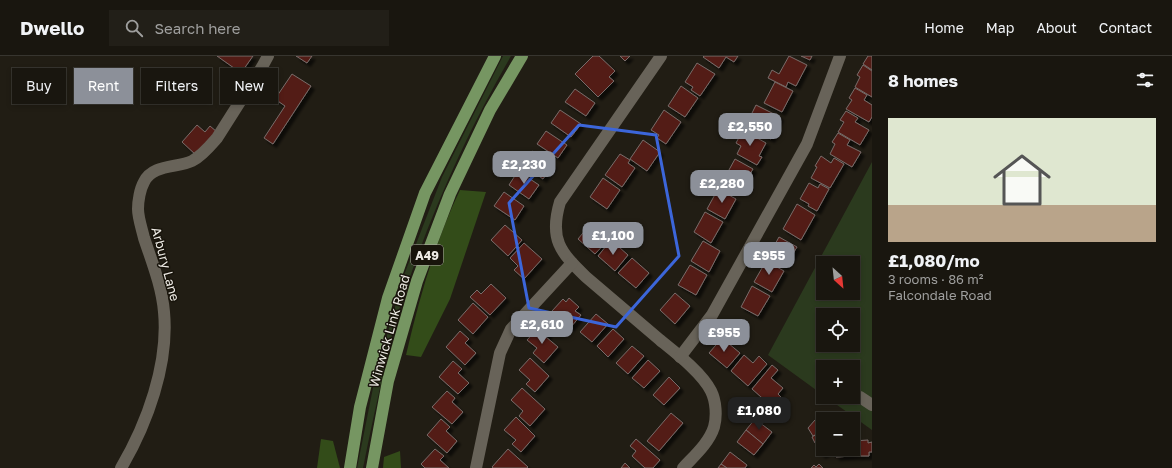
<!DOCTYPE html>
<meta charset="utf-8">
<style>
body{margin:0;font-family:"Golos Text",sans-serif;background:#221f18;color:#f1f3f6;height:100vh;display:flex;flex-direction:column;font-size:15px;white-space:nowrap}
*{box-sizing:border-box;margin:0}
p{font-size:13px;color:#9f9f9e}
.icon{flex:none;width:22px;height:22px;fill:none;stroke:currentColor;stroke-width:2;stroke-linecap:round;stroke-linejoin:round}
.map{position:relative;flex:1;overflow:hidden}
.drawer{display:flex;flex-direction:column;background:#19160f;width:300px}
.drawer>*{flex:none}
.guide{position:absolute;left:12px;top:12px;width:380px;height:36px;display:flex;gap:8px}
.needle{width:26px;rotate:153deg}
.fabs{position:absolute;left:816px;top:200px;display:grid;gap:8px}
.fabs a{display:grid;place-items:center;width:44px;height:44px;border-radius:0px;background:#19160f;box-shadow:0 2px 6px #0003,0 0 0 1px #37352f;font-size:20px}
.price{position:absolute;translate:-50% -34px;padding:0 9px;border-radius:8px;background:#8c9099;color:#fff;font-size:13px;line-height:26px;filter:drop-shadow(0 1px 2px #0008)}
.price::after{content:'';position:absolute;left:50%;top:24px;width:12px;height:9px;margin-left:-6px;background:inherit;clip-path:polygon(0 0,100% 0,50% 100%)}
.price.active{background:#222;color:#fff}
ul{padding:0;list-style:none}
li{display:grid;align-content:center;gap:8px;height:212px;padding:0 16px}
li+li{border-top:1px solid #37352f}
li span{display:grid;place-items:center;height:124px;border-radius:0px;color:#555}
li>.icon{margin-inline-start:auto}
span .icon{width:72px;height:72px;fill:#fffc;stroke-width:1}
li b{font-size:17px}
h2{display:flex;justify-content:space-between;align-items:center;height:48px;padding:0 16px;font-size:17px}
.tag{padding:0 14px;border-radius:0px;background:#19160f;box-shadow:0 2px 6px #0003,0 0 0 1px #37352f;font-size:14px;line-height:36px}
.tag.active{background:#8c9099;color:#fff}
header{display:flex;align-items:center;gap:24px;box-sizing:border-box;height:56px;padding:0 20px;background:#19160f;border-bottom:1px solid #37352f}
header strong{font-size:19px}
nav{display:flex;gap:22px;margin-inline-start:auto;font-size:14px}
.search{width:280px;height:36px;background:#221f18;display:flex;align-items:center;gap:10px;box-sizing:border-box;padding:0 14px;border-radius:0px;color:#9f9f9e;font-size:15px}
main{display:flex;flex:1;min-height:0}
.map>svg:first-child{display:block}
</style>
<header>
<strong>Dwello</strong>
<div class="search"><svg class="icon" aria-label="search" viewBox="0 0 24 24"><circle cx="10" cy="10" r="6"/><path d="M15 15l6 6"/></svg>Search here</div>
<nav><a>Home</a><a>Map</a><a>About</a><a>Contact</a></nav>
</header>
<main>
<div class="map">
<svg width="872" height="412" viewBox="0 0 872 412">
<defs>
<filter id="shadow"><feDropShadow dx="3.5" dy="3.5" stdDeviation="1" flood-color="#0009"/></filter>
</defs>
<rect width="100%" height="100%" fill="#211d14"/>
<g fill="#2b3a1e" fill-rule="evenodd">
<path d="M503 0H511C463 83 424 172 396 264 392 277 389 291 386 305 378 341 370 376 363 412H357L375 322 404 219 442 121Z"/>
<path d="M872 106V374L826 341H853V311H823V339L768 299ZM823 207H853V237H823ZM823 259H853V289H823Z"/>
</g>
<g fill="#334c19">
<path d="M460 134 486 136 450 243 421 301 406 299C419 243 435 186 460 134Z"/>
<path d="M321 383 333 385 340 412H317Z"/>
<path d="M400 395 401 412H383L384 401Z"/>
</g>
<g fill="#521c14" stroke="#796c6a" filter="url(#shadow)">
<path d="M217 0H253L241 17Z"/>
<path d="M296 0H312L307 7Z"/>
<path d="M593 0H599L615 15 609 21 614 25 598 41 575 18Z"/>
<path d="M620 0H630L625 5Z"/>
<path d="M704 0H738L734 6 726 1 719 12 703 1Z"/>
<path d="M789 0 807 9 796 30 788 26 786 31 768 22 772 14 779 18Z"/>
<path d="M801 0H812L810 4Z"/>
<path d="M868 0H872V14L863 8Z"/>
<path d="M697 7 715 18 700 40 691 34 693 31 685 26Z"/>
<path d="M863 9 872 15V41L855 31 860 21 857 19Z"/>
<path d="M292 18 311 30 273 88 264 82 285 50 275 43Z"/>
<path d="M775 26 793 35 782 56 764 47Z"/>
<path d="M681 30 698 42 685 61 668 50Z"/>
<path d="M855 32 867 39 864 44 872 49V61L869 66 846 53 852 44 849 42Z"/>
<path d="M575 33 595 47 586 60 565 46Z"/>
<path d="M756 49 780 61 773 74 775 75 771 83 751 72 755 64 750 61Z"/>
<path d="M560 54 581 68 571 81 551 67Z"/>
<path d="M664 54 681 66 666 88 657 82 659 79 651 74Z"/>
<path d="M846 55 858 62 855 66 869 74 860 89 838 76 844 66 840 64Z"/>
<path d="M197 69 205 76 210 70 217 76 196 99 182 86Z"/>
<path d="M743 74 766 87 759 100 762 101 757 109 737 98 741 90 736 87Z"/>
<path d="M546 75 567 89 558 102 537 88Z"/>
<path d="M838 77 850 84 847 89 861 96 852 111 830 98 835 88 832 86Z"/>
<path d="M643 84 660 96 647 115 630 103Z"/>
<path d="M532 95 553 109 543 123 523 109Z"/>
<path d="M620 98 630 104 628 107 635 112 622 131 605 119Z"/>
<path d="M821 100 831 107 834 102 844 108 830 132 811 122 817 111 815 110Z"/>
<path d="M735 103 753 113 741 133 724 123Z"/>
<path d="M518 115 539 129 529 143 509 129Z"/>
<path d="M603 122 620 134 607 153 590 141Z"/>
<path d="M809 127 818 132 820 128 829 133 817 155 808 150 809 148 800 143Z"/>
<path d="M718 133 736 143 725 163 707 153Z"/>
<path d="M504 136 524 150 515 164 494 150Z"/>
<path d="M797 148 815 159 801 184 783 173Z"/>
<path d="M705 156 723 166 711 187 694 176Z"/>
<path d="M591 167 609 183 595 198 578 183Z"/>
<path d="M505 169 522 184 508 200 491 184Z"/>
<path d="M779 181 797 191 785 211 768 201Z"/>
<path d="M611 184 628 199 615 215 598 200Z"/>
<path d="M703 185 720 195 709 216 691 205Z"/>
<path d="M524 187 542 203 524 223 514 214 518 210 510 202Z"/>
<path d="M632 202 649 217 636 232 618 217Z"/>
<path d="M766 205 784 215 772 236 754 226Z"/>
<path d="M690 209 707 219 696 239 678 229Z"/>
<path d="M491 228 506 242 490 259 470 241 477 234 481 238Z"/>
<path d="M752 230 770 240 758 260 741 251Z"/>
<path d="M675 237 690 250 675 268 660 254Z"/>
<path d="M569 242 579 251 575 255 581 259 570 272 552 255 563 243 566 246Z"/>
<path d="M473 247 488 261 473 278 458 264Z"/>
<path d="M596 258 608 268 592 286 580 276Z"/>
<path d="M540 270 549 278 546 281 558 291 544 307 533 297 537 292 527 284Z"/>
<path d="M613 273 624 283 608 301 597 290Z"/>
<path d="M460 275 469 283 465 287 476 297 465 309 446 291Z"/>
<path d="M722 282 740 297 727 312 709 297Z"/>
<path d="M632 290 644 300 628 318 616 307Z"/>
<path d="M744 299 753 307 759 300 767 308 748 330 731 315Z"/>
<path d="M530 302 549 320 535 336 526 328 530 324 519 314Z"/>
<path d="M648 304 660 315 644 332 632 322Z"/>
<path d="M453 305 462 313 458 317 469 327 458 338 439 321Z"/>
<path d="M772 309 778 314 771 322 783 332 778 338 784 344 777 352 771 346 769 348 752 333Z"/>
<path d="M669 321 680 332 664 349 653 339Z"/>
<path d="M522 332 545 353 530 370 519 360 523 355 511 344Z"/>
<path d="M447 335 455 342 452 346 463 356 452 368 432 351Z"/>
<path d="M671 357 683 367 659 395 647 385Z"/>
<path d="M516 361 535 380 521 396 512 388 516 384 504 374Z"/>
<path d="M441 363 450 371 446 375 457 385 447 397 427 379Z"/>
<path d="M755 363 772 376 763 388 746 374Z"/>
<path d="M815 364 818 371 816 372 819 377 813 380 808 372Z"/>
<path d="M746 374 763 388 754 399 737 386Z"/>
<path d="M817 378 820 385 815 387 812 381Z"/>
<path d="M636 383 660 404 653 412H645L632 400 636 395 630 390Z"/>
<path d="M868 384V387L872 386V396H869V400H852L853 385Z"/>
<path d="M823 385V393H828L829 395 822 399 816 389Z"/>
<path d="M435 393 444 400 440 404 449 412H425L421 408Z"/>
<path d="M508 393 528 411 527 412H493L492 411Z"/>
<path d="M831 393H852V400L836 401V398H832Z"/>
<path d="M730 396 747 409 745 412H727L721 408Z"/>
<path d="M625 407 630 412H621Z"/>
<path d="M721 408 727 412H718Z"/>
<path d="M819 408 823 412H811L814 409 816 411Z"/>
</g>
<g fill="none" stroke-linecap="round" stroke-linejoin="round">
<g stroke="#686359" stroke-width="12">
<path d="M661 0 560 146C549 183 560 196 586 221 611 242 635 263 660 284 676 297 702 317 711 335 716 345 717 360 714 371 709 387 694 400 683 412"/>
<path d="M680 301 712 259 807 88 840 0"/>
<path d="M860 341 872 349"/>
<path d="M121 412C147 368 169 308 164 256 162 231 152 206 144 182 142 173 138 162 138 153 138 145 140 133 144 126 152 108 178 112 192 105 202 100 210 90 217 82L262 11 268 0"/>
<path d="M476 412 500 297 511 273 572 207"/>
</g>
<g stroke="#769662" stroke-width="12">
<path d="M350 412 360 351 388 242 425 137 495 0"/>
<path d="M372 412 388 325 417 225 450 138 490 54 522 0"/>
</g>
</g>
<path fill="none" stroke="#3c66da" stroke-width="3" stroke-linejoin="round" d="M579 69 656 79 679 200 616 271 529 252 509 147Z"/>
<g text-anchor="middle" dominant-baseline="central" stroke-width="3" stroke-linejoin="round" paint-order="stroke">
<rect fill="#18140b" stroke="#aeaaa4" stroke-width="1" x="411" y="189" width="32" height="20" rx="3"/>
<g font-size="12" font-weight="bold" fill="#eeebe5">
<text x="427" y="199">A49</text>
</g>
<g font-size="13" fill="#eeebe5" stroke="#18140b">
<text transform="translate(166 208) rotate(75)">Arbury Lane</text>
<text transform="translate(389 275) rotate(-74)">Winwick Link Road</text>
</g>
</g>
</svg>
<div class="fabs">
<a><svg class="needle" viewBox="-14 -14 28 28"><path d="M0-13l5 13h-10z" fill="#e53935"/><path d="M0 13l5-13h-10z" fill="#9f9f9e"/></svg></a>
<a><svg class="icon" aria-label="locate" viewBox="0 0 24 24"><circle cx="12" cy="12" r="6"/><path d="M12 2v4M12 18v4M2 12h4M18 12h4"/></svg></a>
<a>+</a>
<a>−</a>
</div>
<b class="price" style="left:750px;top:91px">£2,550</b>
<b class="price" style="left:524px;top:129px">£2,230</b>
<b class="price" style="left:722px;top:148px">£2,280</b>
<b class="price" style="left:613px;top:200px">£1,100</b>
<b class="price" style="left:769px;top:220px">£955</b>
<b class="price" style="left:542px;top:289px">£2,610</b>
<b class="price" style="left:724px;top:297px">£955</b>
<b class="price active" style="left:759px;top:375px">£1,080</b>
<div class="guide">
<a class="tag">Buy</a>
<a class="tag active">Rent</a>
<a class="tag">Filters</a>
<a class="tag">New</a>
</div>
</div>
<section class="drawer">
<h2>8 homes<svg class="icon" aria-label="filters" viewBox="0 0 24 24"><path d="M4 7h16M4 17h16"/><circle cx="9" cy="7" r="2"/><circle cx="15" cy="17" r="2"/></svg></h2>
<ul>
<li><span style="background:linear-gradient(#dfe7d0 70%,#b9a48a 0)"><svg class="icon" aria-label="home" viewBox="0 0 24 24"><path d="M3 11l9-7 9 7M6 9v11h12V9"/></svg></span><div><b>£1,080/mo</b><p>3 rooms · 86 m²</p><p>Falcondale Road</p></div></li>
</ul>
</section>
</main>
